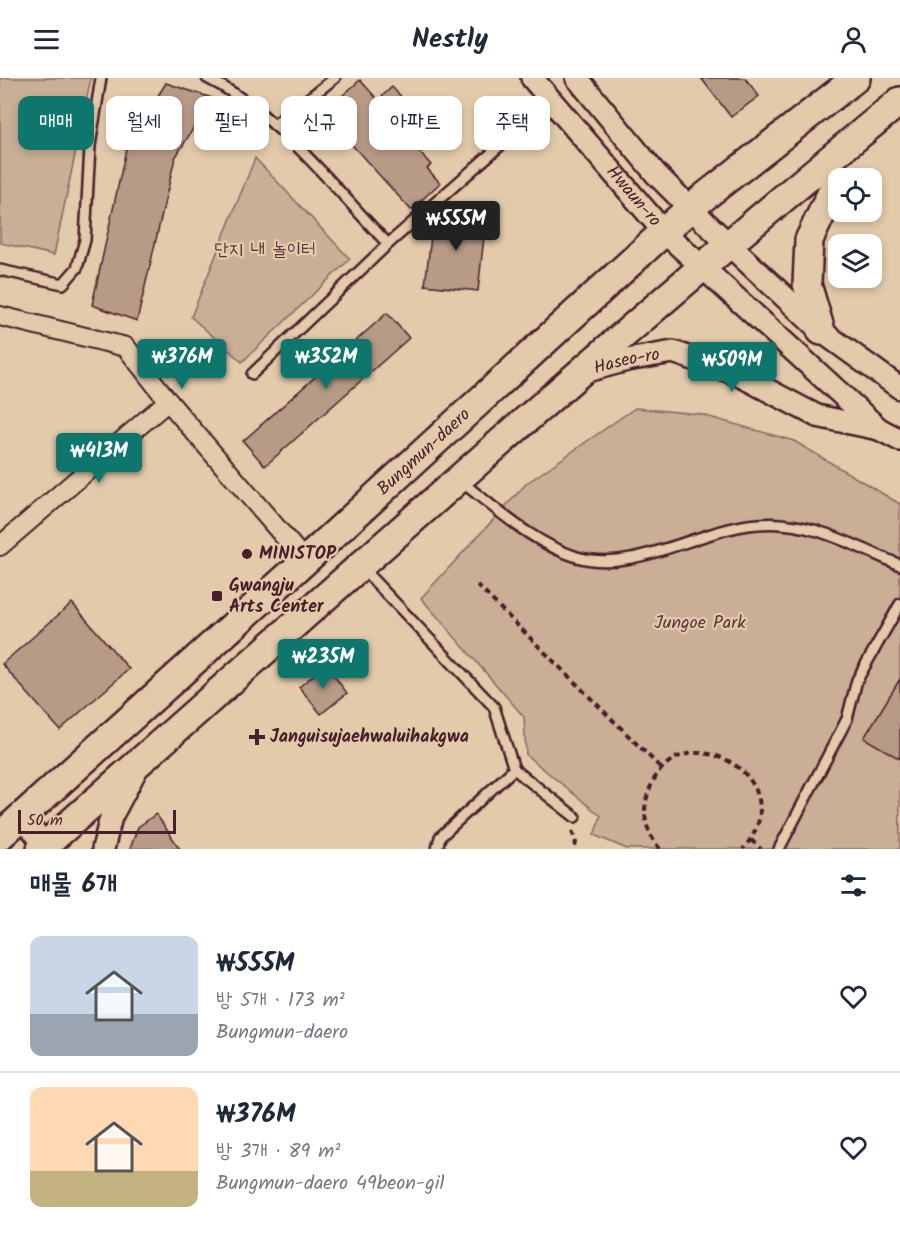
<!DOCTYPE html>
<html lang="ko">
<meta charset="utf-8">
<style>
body{margin:0;font-family:Kalam,"Poor Story",sans-serif;background:#f6f6f7;color:#1f2937;height:100vh;display:flex;flex-direction:column;font-size:22px;white-space:nowrap}
*{box-sizing:border-box;margin:0}
p{font-size:20px;color:#747a83}
.icon{flex:none;width:33px;height:33px;fill:none;stroke:currentColor;stroke-width:2;stroke-linecap:round;stroke-linejoin:round}
.map{position:relative;height:771px;overflow:hidden}
.details{display:flex;flex-direction:column;background:#fff;flex:1}
.details>*{flex:none}
.top-card{position:absolute;left:18px;top:18px;width:864px;height:54px;display:flex;gap:12px}
.fabs{position:absolute;left:828px;top:90px;display:grid;gap:12px}
.fabs a{display:grid;place-items:center;width:54px;height:54px;border-radius:12px;background:#fff;box-shadow:0 3px 9px #0003;font-size:30px}
.scale{position:absolute;left:18px;bottom:15px;width:158px;box-sizing:border-box;padding-left:6px;border:3px solid #4a1f2b;border-top:0;font-size:16px;line-height:21px;white-space:nowrap;color:#4a1f2b;-webkit-text-stroke:4px #e3caab;paint-order:stroke}
.price{position:absolute;translate:-50% -51px;padding:0 14px;border-radius:6px;background:#0f766e;color:#fff;font-size:20px;line-height:39px;filter:drop-shadow(0 2px 3px #0008)}
.price::after{content:'';position:absolute;left:50%;top:36px;width:18px;height:14px;margin-left:-9px;background:inherit;clip-path:polygon(0 0,100% 0,50% 100%)}
.price.active{background:#222;color:#fff}
ul{padding:0;list-style:none}
li{display:flex;align-items:center;gap:18px;height:150px;padding:0 30px}
li+li{border-top:2px solid #e0e1e3}
li span{display:grid;place-items:center;flex:none;width:168px;height:120px;border-radius:12px;color:#555}
li>.icon{margin-inline-start:auto}
span .icon{width:72px;height:72px;fill:#fffc;stroke-width:1}
li b{font-size:26px}
h2{display:flex;justify-content:space-between;align-items:center;height:72px;padding:0 30px;font-size:26px}
.tag{padding:0 21px;border-radius:12px;background:#fff;box-shadow:0 3px 9px #0003;font-size:21px;line-height:54px}
.tag.active{background:#0f766e;color:#fff}
header{display:flex;justify-content:space-between;align-items:center;height:78px;padding:0 30px;background:#fff;font-size:27px;font-weight:800}
.map>svg:first-child{display:block}
</style>
<header><svg class="icon" aria-label="menu" viewBox="0 0 24 24"><path d="M4 6h16M4 12h16M4 18h16"/></svg>Nestly<svg class="icon" aria-label="person" viewBox="0 0 24 24"><circle cx="12" cy="8" r="4"/><path d="M4 21q1-7 8-7t8 7"/></svg></header>
<div class="map">
<svg width="900" height="771" viewBox="0 0 900 771">
<rect width="100%" height="100%" fill="#e3caab"/>
<filter id="ink" filterUnits="userSpaceOnUse"><feTurbulence type="fractalNoise" baseFrequency=".0167" numOctaves="2"/><feDisplacementMap in="SourceGraphic" scale="12" xChannelSelector="R" yChannelSelector="G"/><feConvolveMatrix kernelMatrix="1 2 1 2 8 2 1 2 1" color-interpolation-filters="sRGB"/></filter>
<g filter="url(#ink)">
<g fill="#caae96" stroke="#8a6660" stroke-width="1.5">
<path d="M0 0H91L54 177 0 165Z"/>
<path d="M255 80 350 181 242 284 191 239Z"/>
<path d="M635 330 699 336 794 363 900 426V771H627L594 757 601 738 526 677 524 639 421 520 527 405Z"/>
</g>
<g fill="#b89b87" stroke="#4a1f2b" stroke-width="1.5">
<path d="M701 0H745L759 18 731 39Z"/>
<path d="M360 2 378 22 392 9 408 26 390 42 431 87 427 90 440 105 411 132 323 35Z"/>
<path d="M166 5 212 20 175 80 137 243 92 227 127 67Z"/>
<path d="M434 135 486 141 478 213 425 207Z"/>
<path d="M387 235 409 260 265 388 243 363Z"/>
<path d="M72 525 129 591 60 652 2 586Z"/>
<path d="M326 587 347 615 321 636 299 609Z"/>
<path d="M900 601V681L864 660Z"/>
<path d="M156 736 180 771H130L138 749Z"/>
</g>
<g fill="none" stroke-linecap="round" stroke-linejoin="round">
<g stroke="#4a1f2b" stroke-width="14">
<g id="service">
<path d="M207 0C278 35 334 110 388 166"/>
<path d="M274 47 335 0"/>
<path d="M0 192 63 206 77 190 85 162 90 68 101 0"/>
<path d="M252 296 388 166 551 23"/>
<path d="M459 402C496 430 532 465 577 479 635 496 700 450 758 446 809 441 854 468 900 487"/>
<path d="M361 489 494 629 514 691"/>
<path d="M514 691 575 739"/>
<path d="M437 771 440 759 514 691"/>
<path d="M779 771 847 641 857 602 900 526"/>
</g>
</g>
<g stroke="#4a1f2b" stroke-width="22">
<g id="minor">
<path d="M0 238 126 269 168 323 305 483"/>
<path d="M0 468 168 323"/>
</g>
</g>
<g stroke="#4a1f2b" stroke-width="26">
<g id="tertiary">
<path id="s1" d="M532 0 664 154 879 351 900 362"/>
<path d="M577 0 656 96 690 130 821 253 900 310"/>
<path id="s2" d="M583 294 627 282 673 274 737 296 817 338 879 351"/>
<path d="M21 738 49 771"/>
<path d="M103 771 111 739 136 692"/>
</g>
</g>
<g stroke="#4a1f2b" stroke-width="32">
<g id="primary">
<path d="M821 253 807 206 809 162 838 101"/>
<path id="s3" d="M0 758 305 483 690 130 856 0"/>
<path d="M41 771C326 520 607 264 900 23"/>
</g>
</g>
<g stroke="#4a1f2b" stroke-width="4" stroke-dasharray="6 4.5" stroke-linecap="butt">
<path d="M477 507 662 691"/>
<path d="M572 753 576 765 574 771"/>
<path d="M751 762 761 771"/>
<path d="M660 771C647 756 641 736 648 716 675 627 806 700 743 771"/>
</g>
<use href="#service" stroke="#e3caab" stroke-width="9"/>
<use href="#minor" stroke="#e3caab" stroke-width="18"/>
<use href="#tertiary" stroke="#e3caab" stroke-width="21"/>
<use href="#primary" stroke="#e3caab" stroke-width="27"/>
</g>
</g>
<g fill="#4a1f2b" stroke="#e3caab" stroke-width="2">
<circle cx="247" cy="476" r="6"/>
<rect x="211" y="512" width="12" height="12" rx="3"/>
<path d="M254 650h6v6h6v6h-6v6h-6v-6h-6v-6h6z"/>
</g>
<g text-anchor="middle" dominant-baseline="central" stroke-width="4.5" stroke-linejoin="round" paint-order="stroke">
<g font-size="18" fill="#4a1f2b" stroke="#e3caab">
<text stroke="none"><textPath href="#s1" startOffset="156">Hwaun-ro</textPath></text>
<text stroke="none"><textPath href="#s2" startOffset="45">Haseo-ro</textPath></text>
<text stroke="none"><textPath href="#s3" startOffset="572">Bungmun-daero</textPath></text>
</g>
<g font-size="18" fill="#5d343b" stroke="#e3caab">
<text x="265" y="172">단지 내 놀이터</text>
<text x="700" y="545">Jungoe Park</text>
</g>
<g font-size="18" font-weight="bold" fill="#4a1f2b" stroke="#e3caab" text-anchor="start">
<text x="259" y="476">MINISTOP</text>
<text x="229" y="508">Gwangju<tspan x="229" dy="21">Arts Center</tspan></text>
<text x="270" y="659">Janguisujaehwaluihakgwa</text>
</g>
</g>
</svg>
<div class="fabs">
<a><svg class="icon" aria-label="locate" viewBox="0 0 24 24"><circle cx="12" cy="12" r="6"/><path d="M12 2v4M12 18v4M2 12h4M18 12h4"/></svg></a>
<a><svg class="icon" aria-label="layers" viewBox="0 0 24 24"><path d="M12 4l9 5-9 5-9-5zM3 14l9 5 9-5"/></svg></a>
</div>
<div class="scale">50 m</div>
<b class="price active" style="left:456px;top:174px">₩555M</b>
<b class="price" style="left:182px;top:312px">₩376M</b>
<b class="price" style="left:326px;top:312px">₩352M</b>
<b class="price" style="left:732px;top:315px">₩509M</b>
<b class="price" style="left:99px;top:406px">₩413M</b>
<b class="price" style="left:323px;top:612px">₩235M</b>
<div class="top-card">
<a class="tag active">매매</a>
<a class="tag">월세</a>
<a class="tag">필터</a>
<a class="tag">신규</a>
<a class="tag">아파트</a>
<a class="tag">주택</a>
</div>
</div>
<section class="details">
<h2>매물 6개<svg class="icon" aria-label="filters" viewBox="0 0 24 24"><path d="M4 7h16M4 17h16"/><circle cx="9" cy="7" r="2"/><circle cx="15" cy="17" r="2"/></svg></h2>
<ul>
<li><span style="background:linear-gradient(#c9d6e8 65%,#9aa5b1 0)"><svg class="icon" aria-label="home" viewBox="0 0 24 24"><path d="M3 11l9-7 9 7M6 9v11h12V9"/></svg></span><div><b>₩555M</b><p>방 5개 · 173 m²</p><p>Bungmun-daero</p></div><svg class="icon" aria-label="heart" viewBox="0 0 24 24"><path d="M12 20l-8-8c-3-5 5-10 8-4 3-6 11-1 8 4z"/></svg></li>
<li><span style="background:linear-gradient(#ffd9b3 70%,#c2b280 0)"><svg class="icon" aria-label="home" viewBox="0 0 24 24"><path d="M3 11l9-7 9 7M6 9v11h12V9"/></svg></span><div><b>₩376M</b><p>방 3개 · 89 m²</p><p>Bungmun-daero 49beon-gil</p></div><svg class="icon" aria-label="heart" viewBox="0 0 24 24"><path d="M12 20l-8-8c-3-5 5-10 8-4 3-6 11-1 8 4z"/></svg></li>
</ul>
</section>
